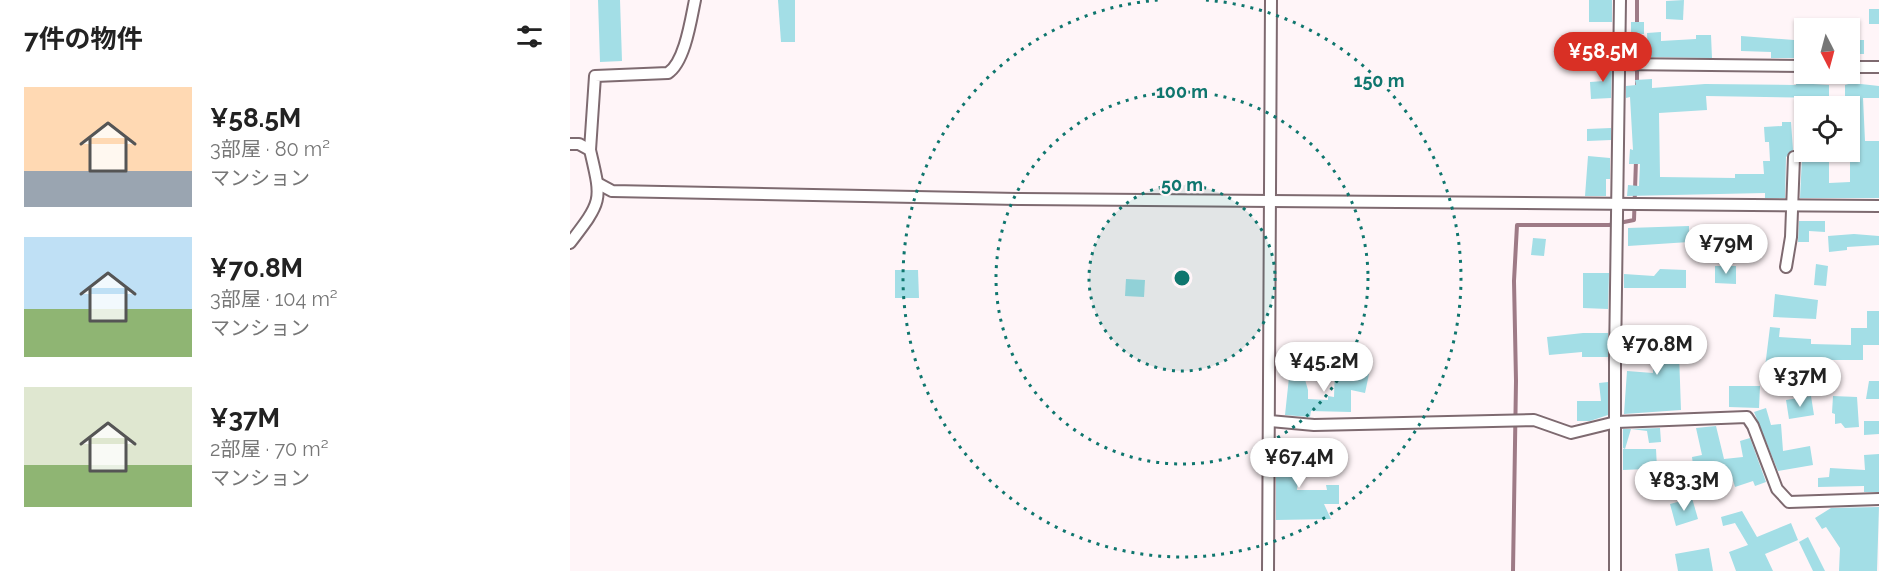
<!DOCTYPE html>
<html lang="ja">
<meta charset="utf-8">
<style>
body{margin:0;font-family:Raleway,"Noto Sans JP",sans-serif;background:#f6f6f6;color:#222;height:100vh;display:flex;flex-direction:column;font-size:22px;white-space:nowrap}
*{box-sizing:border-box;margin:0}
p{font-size:20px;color:#767676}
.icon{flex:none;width:33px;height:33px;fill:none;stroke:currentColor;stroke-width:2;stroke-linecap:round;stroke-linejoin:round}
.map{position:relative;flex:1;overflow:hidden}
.panel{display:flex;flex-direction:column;background:#fff;width:570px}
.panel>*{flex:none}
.needle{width:39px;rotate:174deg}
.buttons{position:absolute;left:1224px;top:18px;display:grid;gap:12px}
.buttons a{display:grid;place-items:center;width:66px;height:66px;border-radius:0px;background:#fff;box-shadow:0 2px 4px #0004;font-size:30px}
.price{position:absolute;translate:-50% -51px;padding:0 14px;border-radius:21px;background:#fff;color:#222;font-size:20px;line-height:39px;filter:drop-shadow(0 2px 3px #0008)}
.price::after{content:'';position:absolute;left:50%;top:36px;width:18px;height:14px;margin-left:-9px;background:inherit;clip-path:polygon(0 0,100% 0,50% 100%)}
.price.active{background:#d93025;color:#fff}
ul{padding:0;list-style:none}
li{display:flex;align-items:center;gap:18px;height:150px;padding:0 24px}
li span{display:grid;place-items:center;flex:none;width:168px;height:120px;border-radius:0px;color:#555}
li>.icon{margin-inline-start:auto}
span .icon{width:72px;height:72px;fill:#fffc;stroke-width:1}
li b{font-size:26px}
h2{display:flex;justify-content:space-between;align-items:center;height:72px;padding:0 24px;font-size:26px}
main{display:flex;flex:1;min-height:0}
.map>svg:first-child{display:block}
</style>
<main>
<section class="panel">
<h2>7件の物件<svg class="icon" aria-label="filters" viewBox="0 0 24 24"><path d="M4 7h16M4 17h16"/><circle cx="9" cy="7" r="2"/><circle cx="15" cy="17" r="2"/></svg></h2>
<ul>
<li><span style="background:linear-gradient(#ffd9b3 70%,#9aa5b1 0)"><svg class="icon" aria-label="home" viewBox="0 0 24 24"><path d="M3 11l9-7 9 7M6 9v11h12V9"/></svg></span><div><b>¥58.5M</b><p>3部屋 · 80 m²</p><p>マンション</p></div></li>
<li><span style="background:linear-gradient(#bfe0f5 60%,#8fb573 0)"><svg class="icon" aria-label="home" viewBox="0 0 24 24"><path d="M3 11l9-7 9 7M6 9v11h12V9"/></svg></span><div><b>¥70.8M</b><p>3部屋 · 104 m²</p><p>マンション</p></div></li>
<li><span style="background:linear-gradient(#dfe7d0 65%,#8fb573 0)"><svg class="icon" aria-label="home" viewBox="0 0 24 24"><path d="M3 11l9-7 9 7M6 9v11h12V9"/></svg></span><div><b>¥37M</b><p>2部屋 · 70 m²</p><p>マンション</p></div></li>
</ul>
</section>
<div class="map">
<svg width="1309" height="571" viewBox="0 0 1309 571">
<rect width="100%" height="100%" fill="#fff5f8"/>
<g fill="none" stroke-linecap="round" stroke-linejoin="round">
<g stroke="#9e7a86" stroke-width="4">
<path d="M1067 0V84"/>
<path d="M943 571 946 381 944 281 947 225H1039L1064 220 1066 160"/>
</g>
</g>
<g fill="#a3dee6">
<path d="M28 0H50L52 61 30 62Z"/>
<path d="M208 0H225V42H211Z"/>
<rect x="1019" y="0" width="23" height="22"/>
<path d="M1114 0 1113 20 1096 19V1Z"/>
<rect x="1299" y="9" width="10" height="15"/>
<path d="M1061 22H1074V34L1061 35Z"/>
<path d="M1091 32V41L1126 39V35H1141L1142 58 1078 57 1077 33Z"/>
<path d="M1171 36 1224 40V58H1201V52L1171 51Z"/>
<rect x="1280" y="40" width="14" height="14"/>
<path d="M1021 46H1032V56L1021 57Z"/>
<path d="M1033 59H1042L1041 98 1021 99 1020 82 1034 81Z"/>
<path d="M1082 79V88L1135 84 1226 85V82H1243V84L1259 85V98L1136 96 1137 110 1089 113 1090 177 1165 178V174H1194L1193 161H1200L1199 142H1195L1194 127 1212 126V122H1221L1223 150 1216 157 1215 198H1195V193L1057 196 1058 185 1069 186 1070 164H1059L1060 149 1063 150 1060 97 1056 98V86L1066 85 1065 80Z"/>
<path d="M1282 83 1309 86V98H1293L1295 141H1309V198H1230L1232 157 1229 152H1259V183L1280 182V98H1275V85Z"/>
<path d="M1041 128V140L1017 141V129Z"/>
<path d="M1018 156 1040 158V179H1036V196H1015Z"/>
<path d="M1229 221H1255V232L1239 231V242H1228Z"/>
<path d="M1119 226V242L1058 246V228Z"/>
<path d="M1284 234 1309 236V245L1277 247V250L1259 252 1258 236Z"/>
<path d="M963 238 976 239 974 256 961 255Z"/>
<path d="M1164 243H1176L1177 261H1164Z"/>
<path d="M1246 264 1258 266 1256 286 1244 285Z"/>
<path d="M1145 266H1166V284L1145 283Z"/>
<path d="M1090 269 1116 270V288H1054V274L1084 276Z"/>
<path d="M325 270H348L349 298H325Z"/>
<path d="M1013 273H1039L1038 309 1013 308Z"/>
<path d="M556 279 575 280 574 297 555 296Z"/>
<path d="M1205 294 1248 300 1246 319 1203 317Z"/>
<path d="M1297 311H1309V345H1293V360H1256L1257 380 1206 376 1205 385 1193 383 1200 327 1210 328 1209 337 1241 339V344L1281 345V328H1297Z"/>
<path d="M1079 325 1108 326 1111 410 1054 414 1057 371 1083 373 1084 345H1079Z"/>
<path d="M1013 333H1038V357H1012V352L979 355 977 337Z"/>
<path d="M765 367H780V370L799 374 795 393 781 390V412L741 411 740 417 715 415 720 368 732 369 738 390V399L758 400V396L764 397Z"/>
<path d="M1299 381H1309V399H1296Z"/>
<path d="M1038 382V415L1020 421H1007V401H1031L1029 383Z"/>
<path d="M1159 386H1190L1189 408 1159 407Z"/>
<path d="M1241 396 1244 415 1219 419 1216 400Z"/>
<path d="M1263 396 1287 397 1289 427 1275 428 1271 423 1265 424V414L1262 413Z"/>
<path d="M1196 408 1201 425 1211 424 1213 451 1240 446 1243 465 1208 471 1184 412Z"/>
<path d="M1294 421H1309V434L1294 435Z"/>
<path d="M1146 426 1154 459 1173 457 1170 441 1180 438 1196 482 1185 486 1183 481 1165 487 1160 470 1116 478 1117 484 1077 487 1076 469 1053 470V449H1086L1087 468 1123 465 1122 457 1132 455 1126 428Z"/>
<path d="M1090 428 1091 442 1079 443 1077 431 1061 429Z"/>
<path d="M1053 429H1061L1055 449 1053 448Z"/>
<path d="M735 446V468H729L727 490H757L756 485H769V504H754L761 519 706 520V448Z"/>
<path d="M1309 454V492H1294V486L1248 487V478L1259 477 1260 468 1295 470 1294 455Z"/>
<path d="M1122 498 1128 519 1106 526 1100 504Z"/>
<path d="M1309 507 1307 571H1269L1270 548 1256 527 1252 529 1245 518 1261 508Z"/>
<path d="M1172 511 1187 537 1221 523 1228 540 1195 554 1203 571H1166L1159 552 1178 545 1165 523 1153 526 1151 517Z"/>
<path d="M1238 537 1255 571H1243L1229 542Z"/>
<path d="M1139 548 1143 571H1108L1105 554Z"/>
</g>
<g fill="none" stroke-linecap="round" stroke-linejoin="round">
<g stroke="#7e6a70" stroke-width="14">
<g id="minor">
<path d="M1049 64 1234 66"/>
<path d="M1280 67H1309"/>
<path d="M0 144H9L20 150C32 201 33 200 0 243"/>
<path d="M20 150 25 76 98 73C115 62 121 19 125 0"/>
<path d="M29 184 42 191 451 199 1309 206"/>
<path d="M1216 267 1221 237 1224 157"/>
<path d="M699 421 744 425 964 420 1001 433 1046 422 1177 417 1183 426 1207 489 1219 502 1309 499"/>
<path d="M698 571 701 0"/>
<path d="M1045 571V360L1050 0"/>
</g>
</g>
<use href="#minor" stroke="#fff" stroke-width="10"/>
</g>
<circle cx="612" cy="278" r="93" fill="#0f766e" fill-opacity=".12"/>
<g fill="none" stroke="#0f766e" stroke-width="3" stroke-dasharray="3 6">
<circle cx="612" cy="278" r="93"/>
<circle cx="612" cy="278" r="186"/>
<path d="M636 0A279 279 0 1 1 588 0"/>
</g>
<circle cx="612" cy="278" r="9" fill="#0f766e" stroke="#fff5f8" stroke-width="3"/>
<g font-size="18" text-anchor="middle" font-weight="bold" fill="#0f766e" stroke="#fff5f8" stroke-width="4.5" stroke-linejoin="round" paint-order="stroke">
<text x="809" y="87">150 m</text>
<text x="612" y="98">100 m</text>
<text x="612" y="191">50 m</text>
</g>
</svg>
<div class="buttons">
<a><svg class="needle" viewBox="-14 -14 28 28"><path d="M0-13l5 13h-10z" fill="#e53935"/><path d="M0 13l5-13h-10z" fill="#767676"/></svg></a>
<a><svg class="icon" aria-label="locate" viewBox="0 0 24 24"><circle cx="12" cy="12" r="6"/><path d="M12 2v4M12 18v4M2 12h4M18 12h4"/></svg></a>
</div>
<b class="price active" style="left:1033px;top:83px">¥58.5M</b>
<b class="price" style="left:1156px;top:275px">¥79M</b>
<b class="price" style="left:1087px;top:376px">¥70.8M</b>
<b class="price" style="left:754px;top:393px">¥45.2M</b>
<b class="price" style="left:1230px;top:408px">¥37M</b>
<b class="price" style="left:729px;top:489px">¥67.4M</b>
<b class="price" style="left:1114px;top:512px">¥83.3M</b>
</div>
</main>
